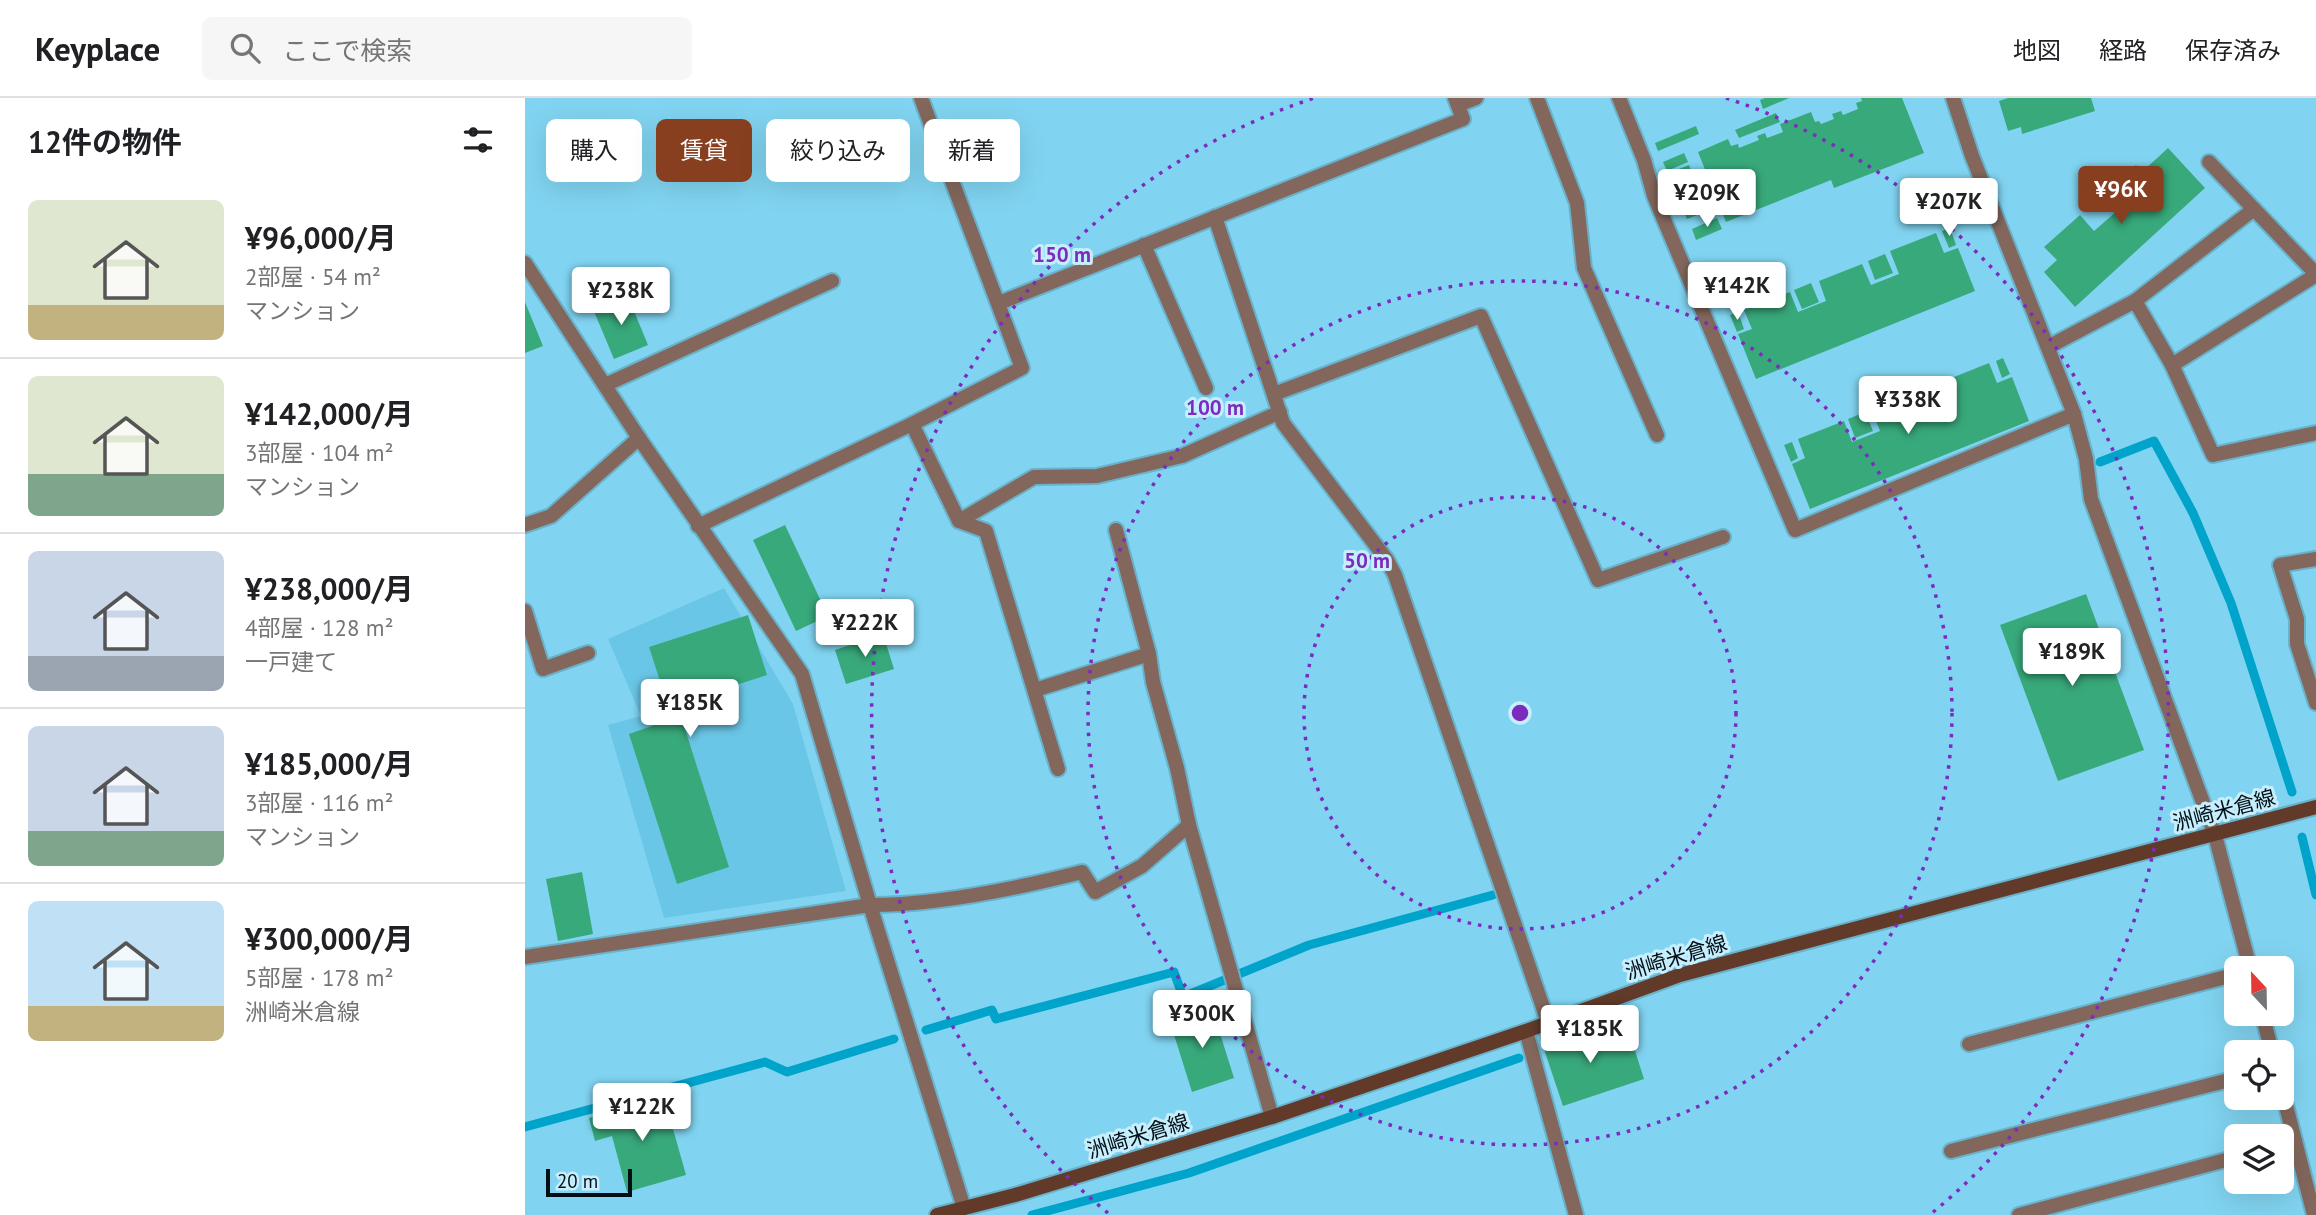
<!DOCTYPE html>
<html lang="ja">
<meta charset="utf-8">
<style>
body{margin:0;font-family:"PT Sans","Noto Sans JP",sans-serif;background:#f6f6f6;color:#202124;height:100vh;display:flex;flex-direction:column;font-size:26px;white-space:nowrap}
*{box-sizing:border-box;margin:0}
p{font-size:23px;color:#757577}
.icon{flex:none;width:38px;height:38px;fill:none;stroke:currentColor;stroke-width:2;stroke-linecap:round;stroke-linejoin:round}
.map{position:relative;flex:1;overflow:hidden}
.drawer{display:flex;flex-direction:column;background:#fff;width:525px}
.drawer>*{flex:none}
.hud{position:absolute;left:21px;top:21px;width:665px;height:63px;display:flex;gap:14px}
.needle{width:46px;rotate:338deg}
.fabs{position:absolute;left:1699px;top:858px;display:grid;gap:14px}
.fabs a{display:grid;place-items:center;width:70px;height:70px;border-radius:10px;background:#fff;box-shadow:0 7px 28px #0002;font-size:35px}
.scale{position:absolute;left:21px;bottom:18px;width:86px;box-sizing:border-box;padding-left:7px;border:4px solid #000f16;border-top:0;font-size:19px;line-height:24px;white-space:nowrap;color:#000f16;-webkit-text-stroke:5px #c7eefd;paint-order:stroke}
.price{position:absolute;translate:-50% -60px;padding:0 16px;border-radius:7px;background:#fff;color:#222;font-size:23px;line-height:46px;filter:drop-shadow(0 2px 4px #0008)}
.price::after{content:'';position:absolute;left:50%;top:42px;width:21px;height:16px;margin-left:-10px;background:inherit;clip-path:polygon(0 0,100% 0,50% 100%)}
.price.active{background:#873f20;color:#fff}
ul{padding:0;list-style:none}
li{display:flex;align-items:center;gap:21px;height:175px;padding:0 28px}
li+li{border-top:2px solid #e0e0e0}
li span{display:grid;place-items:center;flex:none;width:196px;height:140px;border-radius:10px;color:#555}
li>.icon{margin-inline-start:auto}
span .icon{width:84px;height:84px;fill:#fffc;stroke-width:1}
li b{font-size:30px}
h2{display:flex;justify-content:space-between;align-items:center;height:84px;padding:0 28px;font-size:30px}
.chip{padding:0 24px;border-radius:10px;background:#fff;box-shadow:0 7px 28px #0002;font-size:24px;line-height:63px}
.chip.active{background:#873f20;color:#fff}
header{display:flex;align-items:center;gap:42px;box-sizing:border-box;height:98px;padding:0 35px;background:#fff;border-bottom:2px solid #e0e0e0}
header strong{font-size:33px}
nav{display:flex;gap:38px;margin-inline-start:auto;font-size:24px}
.search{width:490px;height:63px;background:#f6f6f6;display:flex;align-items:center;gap:18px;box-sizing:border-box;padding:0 24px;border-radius:10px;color:#757577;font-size:26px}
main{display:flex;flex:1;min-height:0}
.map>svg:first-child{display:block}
</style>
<header>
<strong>Keyplace</strong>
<div class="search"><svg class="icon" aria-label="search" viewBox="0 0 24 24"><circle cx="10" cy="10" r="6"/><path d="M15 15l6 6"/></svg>ここで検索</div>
<nav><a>地図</a><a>経路</a><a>保存済み</a></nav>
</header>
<main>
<section class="drawer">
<h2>12件の物件<svg class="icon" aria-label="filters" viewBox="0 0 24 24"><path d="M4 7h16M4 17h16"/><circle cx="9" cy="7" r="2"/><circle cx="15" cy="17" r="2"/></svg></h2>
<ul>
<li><span style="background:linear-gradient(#dfe7d0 75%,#c2b280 0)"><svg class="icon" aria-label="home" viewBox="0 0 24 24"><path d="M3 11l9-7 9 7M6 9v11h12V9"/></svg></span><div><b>¥96,000/月</b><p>2部屋 · 54 m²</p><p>マンション</p></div></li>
<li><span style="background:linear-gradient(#dfe7d0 70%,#7fa58c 0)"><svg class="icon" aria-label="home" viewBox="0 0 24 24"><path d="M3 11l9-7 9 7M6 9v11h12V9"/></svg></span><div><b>¥142,000/月</b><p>3部屋 · 104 m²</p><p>マンション</p></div></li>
<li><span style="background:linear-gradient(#c9d6e8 75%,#9aa5b1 0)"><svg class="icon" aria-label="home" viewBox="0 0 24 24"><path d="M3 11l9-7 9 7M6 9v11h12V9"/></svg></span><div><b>¥238,000/月</b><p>4部屋 · 128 m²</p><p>一戸建て</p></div></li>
<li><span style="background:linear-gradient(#c9d6e8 75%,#7fa58c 0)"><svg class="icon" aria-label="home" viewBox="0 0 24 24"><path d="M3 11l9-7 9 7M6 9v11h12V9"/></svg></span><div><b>¥185,000/月</b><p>3部屋 · 116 m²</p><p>マンション</p></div></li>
<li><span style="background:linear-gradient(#bfe0f5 75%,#c2b280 0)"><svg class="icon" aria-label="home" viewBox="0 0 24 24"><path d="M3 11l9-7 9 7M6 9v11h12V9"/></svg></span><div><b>¥300,000/月</b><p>5部屋 · 178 m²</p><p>洲崎米倉線</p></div></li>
</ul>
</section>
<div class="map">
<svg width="1791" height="1117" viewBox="0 0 1791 1117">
<rect width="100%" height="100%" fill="#81d4f1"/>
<path fill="#6ac6e6" d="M199 490 268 606 321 793 139 820 83 627 116 618 83 541Z"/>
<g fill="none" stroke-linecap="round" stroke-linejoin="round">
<g stroke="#00a4ca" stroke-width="9">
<path d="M1575 364 1629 343 1668 415 1706 505 1767 694"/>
<path d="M1777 739 1791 797"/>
<path d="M401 932 467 912 471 921 649 874 658 899 784 847 968 797"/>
<path d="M0 1029 240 964 262 974 369 941"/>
<path d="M507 1117 664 1075 994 960"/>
</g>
</g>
<g fill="#38a97b">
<path d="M1240 0H1264L1238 11 1235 2Z"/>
<path d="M1336 0H1377L1399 55 1309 90 1306 82 1201 124 1173 54 1203 41 1206 48 1213 46 1214 50 1234 42 1232 38 1240 35 1242 40 1258 34 1255 26 1286 14 1290 24 1294 23 1296 26 1309 21 1307 16 1316 13 1318 17 1333 11 1331 5 1337 3Z"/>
<path d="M1483 0H1566L1570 13 1497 36 1496 29 1483 33 1474 3Z"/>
<path d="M1251 15 1255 24 1214 40 1210 32Z"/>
<path d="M1171 28 1174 36 1133 53 1130 45Z"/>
<path d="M1643 50 1680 90 1550 209 1519 174 1532 162 1519 149 1555 117 1569 133 1592 113 1578 97 1611 67 1617 74Z"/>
<path d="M1159 55 1163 64 1142 73 1138 64Z"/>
<path d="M1164 67 1182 113 1162 121 1144 75Z"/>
<path d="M1192 120 1197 131 1171 142 1167 131Z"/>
<path d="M1425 130 1431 147 1424 150 1417 133Z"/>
<path d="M1411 135 1419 155 1433 150 1450 193 1231 281 1213 236 1227 231 1219 212 1265 194 1273 214 1301 203 1294 183 1337 166 1346 187 1374 176 1365 153Z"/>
<path d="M1360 156 1368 175 1350 182 1343 163Z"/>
<path d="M1286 185 1294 204 1277 211 1269 192Z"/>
<path d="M102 196 123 247 89 261 68 211Z"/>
<path d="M0 204 18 248 0 255Z"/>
<path d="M1213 214 1219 231 1212 234 1205 217Z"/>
<path d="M1478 260 1485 276 1477 280 1471 263Z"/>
<path d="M1464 265 1472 285 1487 279 1504 323 1285 411 1267 366 1280 360 1273 341 1319 323 1327 344 1355 333 1347 313 1391 295 1400 316 1427 305 1419 283Z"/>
<path d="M1414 286 1421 304 1404 311 1396 292Z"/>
<path d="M1340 314 1348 333 1330 340 1323 321Z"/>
<path d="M1267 344 1273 360 1266 364 1259 347Z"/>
<path d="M260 427 303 518 271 533 228 442Z"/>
<path d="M1561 496 1619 652 1533 683 1475 527Z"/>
<path d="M223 517 242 577 152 606 204 769 152 786 104 636 133 626 121 591 136 586 124 549Z"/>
<path d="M358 536 369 571 321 586 310 552Z"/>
<path d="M57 774 68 836 33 843 21 781Z"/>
<path d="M687 910 709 980 667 994 645 924Z"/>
<path d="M1043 929 1051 951 1104 934 1119 981 1038 1008 1015 939Z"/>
<path d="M139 999 161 1077 102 1094 87 1038 70 1043 64 1020Z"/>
</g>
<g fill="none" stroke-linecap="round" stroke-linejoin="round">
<g stroke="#6ab1ca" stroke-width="18">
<g id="service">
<path d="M1094 0 1119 62 1129 98 1270 432 1549 316"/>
<path d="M1610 203 1729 111"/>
</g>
</g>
<g stroke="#6ab1ca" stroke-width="18">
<g id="minor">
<path d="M1012 0 1052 105 1059 170 1132 337"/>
<path d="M1428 0 1447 58 1549 316 1561 361 1566 401 1690 737 1725 870"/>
<path d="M933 7 951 0"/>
<path d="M1684 64 1791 176"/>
<path d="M690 119 758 325 862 462 870 477 1023 924"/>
<path d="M619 147 681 290"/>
<path d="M0 165 114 340 277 576 345 807 439 1110"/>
<path d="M474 205 938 21 930 0"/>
<path d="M1523 249 1610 203 1647 267 1688 357 1791 335"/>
<path d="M1647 267 1791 177"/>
<path d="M80 287 307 183"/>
<path d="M749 296 956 218 1073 482 1198 439"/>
<path d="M387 326 434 423 461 433 533 671"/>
<path d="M434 423 509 379 572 378 657 358 755 314"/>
<path d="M0 427 26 418 114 340"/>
<path d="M173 428 387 326 497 270 396 0"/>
<path d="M591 432 624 556 628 584 652 670 664 727 747 1019"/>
<path d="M1791 461 1755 467 1772 521V546L1791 605"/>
<path d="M0 513 18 571 63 555"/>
<path d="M510 592 624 556"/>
<path d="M0 859 345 807C414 807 490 791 557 774L570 794 617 768 664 727"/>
<path d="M1737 915 1747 954"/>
<path d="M1001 933 1051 1117"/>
<path d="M1444 946 1712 876"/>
<path d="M1757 992 1789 1117"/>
<path d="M1426 1053 1712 980"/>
<path d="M1494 1117 1712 1059"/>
</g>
</g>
<g stroke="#6ab1ca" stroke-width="18">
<path id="secondary" d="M412 1117 490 1097 747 1019 1001 933 1155 877 1791 709"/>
</g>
<use href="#service" stroke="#83675c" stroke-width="14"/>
<use href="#minor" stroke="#83675c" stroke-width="14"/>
<use href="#secondary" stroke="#613a2a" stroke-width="14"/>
</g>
<g fill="none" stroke="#7b2cbf" stroke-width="3.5" stroke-dasharray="3.5 7">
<circle cx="995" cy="615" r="216"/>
<circle cx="995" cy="615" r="432"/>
<path d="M583 1115A648 648 0 0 1 789 0M1201 0A648 648 0 0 1 1407 1115"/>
</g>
<g text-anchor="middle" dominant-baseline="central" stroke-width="6" stroke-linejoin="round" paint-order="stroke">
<g font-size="21" fill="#000f16" stroke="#c7eefd">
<text transform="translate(1699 712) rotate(-15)">洲崎米倉線</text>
<text transform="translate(1151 859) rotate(-17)">洲崎米倉線</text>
<text transform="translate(613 1038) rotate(-17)">洲崎米倉線</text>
</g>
</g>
<circle cx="995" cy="615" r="10" fill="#7b2cbf" stroke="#c7eefd" stroke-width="3.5"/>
<g font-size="21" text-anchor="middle" font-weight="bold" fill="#7b2cbf" stroke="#c7eefd" stroke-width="6" stroke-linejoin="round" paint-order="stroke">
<text x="537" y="164">150 m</text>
<text x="690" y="317">100 m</text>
<text x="842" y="470">50 m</text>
</g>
</svg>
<div class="fabs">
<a><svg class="needle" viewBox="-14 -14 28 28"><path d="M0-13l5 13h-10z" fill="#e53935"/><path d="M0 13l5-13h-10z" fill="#757577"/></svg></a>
<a><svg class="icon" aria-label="locate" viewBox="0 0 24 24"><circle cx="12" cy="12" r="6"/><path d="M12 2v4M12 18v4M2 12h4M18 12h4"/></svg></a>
<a><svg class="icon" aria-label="layers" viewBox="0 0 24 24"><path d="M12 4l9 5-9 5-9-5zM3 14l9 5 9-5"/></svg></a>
</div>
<div class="scale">20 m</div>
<b class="price active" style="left:1596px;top:128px">¥96K</b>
<b class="price" style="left:1182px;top:131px">¥209K</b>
<b class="price" style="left:1424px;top:140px">¥207K</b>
<b class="price" style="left:1212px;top:224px">¥142K</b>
<b class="price" style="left:96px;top:229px">¥238K</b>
<b class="price" style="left:1383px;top:338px">¥338K</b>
<b class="price" style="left:340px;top:561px">¥222K</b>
<b class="price" style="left:1547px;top:590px">¥189K</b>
<b class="price" style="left:165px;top:641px">¥185K</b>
<b class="price" style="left:677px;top:952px">¥300K</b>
<b class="price" style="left:1065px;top:967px">¥185K</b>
<b class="price" style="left:117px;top:1045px">¥122K</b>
<div class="hud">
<a class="chip">購入</a>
<a class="chip active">賃貸</a>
<a class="chip">絞り込み</a>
<a class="chip">新着</a>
</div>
</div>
</main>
